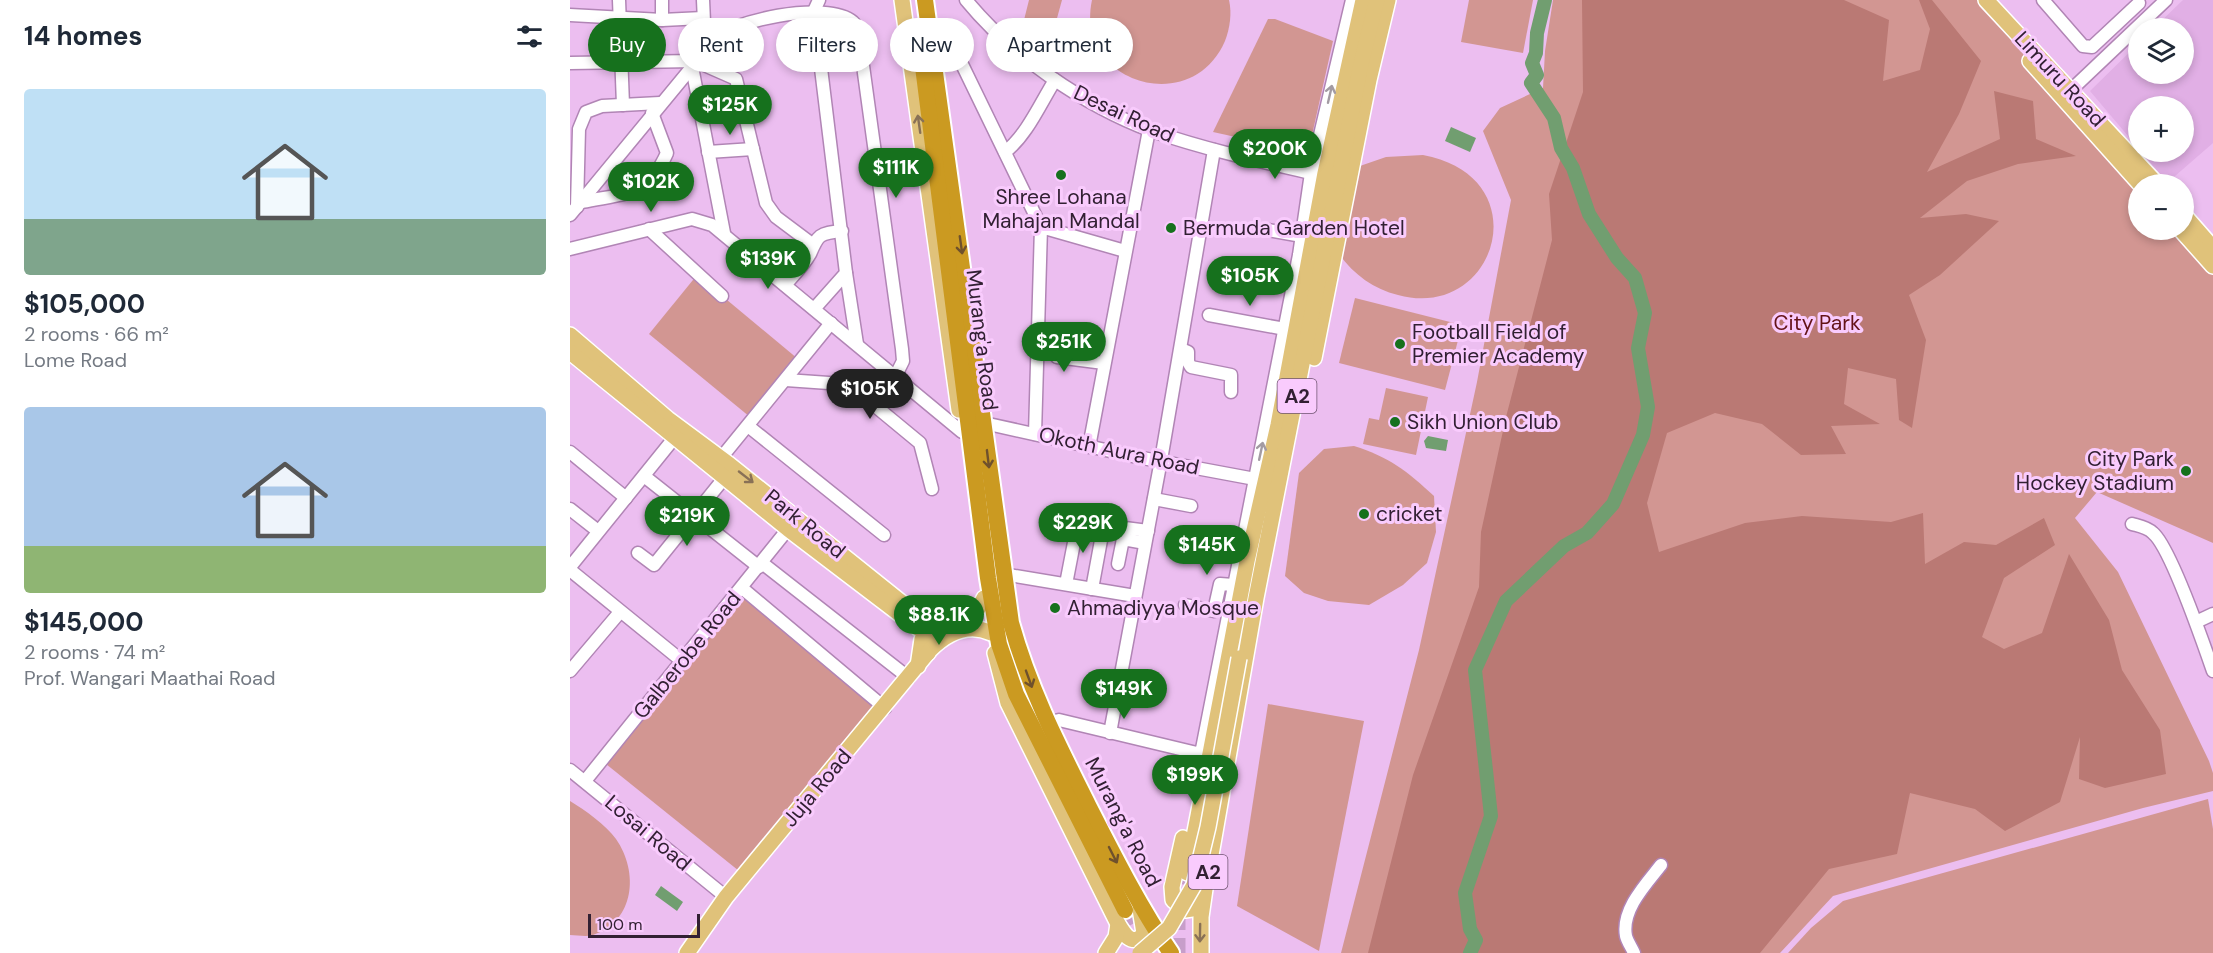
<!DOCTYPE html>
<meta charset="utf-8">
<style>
body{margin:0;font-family:"DM Sans",sans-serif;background:#f2f2f3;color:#1f2937;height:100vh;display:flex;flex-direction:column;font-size:22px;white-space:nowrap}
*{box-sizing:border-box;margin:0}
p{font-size:20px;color:#747a83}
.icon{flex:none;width:33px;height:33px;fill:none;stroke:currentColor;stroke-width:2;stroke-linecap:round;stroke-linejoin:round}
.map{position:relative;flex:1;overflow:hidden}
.panel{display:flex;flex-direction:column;background:#fff;width:570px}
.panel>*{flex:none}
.banner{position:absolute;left:18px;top:18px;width:570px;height:54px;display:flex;gap:12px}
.tools{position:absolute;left:1558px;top:18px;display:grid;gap:12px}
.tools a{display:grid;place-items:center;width:66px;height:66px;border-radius:50%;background:#fff;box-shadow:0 3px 9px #0003;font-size:30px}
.scale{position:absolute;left:18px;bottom:15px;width:112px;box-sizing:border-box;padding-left:6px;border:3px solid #322033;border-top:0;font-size:16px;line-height:21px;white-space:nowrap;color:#322033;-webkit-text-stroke:4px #f9cbfd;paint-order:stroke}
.price{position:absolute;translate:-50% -51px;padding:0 14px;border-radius:21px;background:#16711d;color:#fff;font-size:20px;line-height:39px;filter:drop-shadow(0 2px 3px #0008)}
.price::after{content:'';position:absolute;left:50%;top:36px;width:18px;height:14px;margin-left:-9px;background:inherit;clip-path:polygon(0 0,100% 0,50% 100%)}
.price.selected{background:#222;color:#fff}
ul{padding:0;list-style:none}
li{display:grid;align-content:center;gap:12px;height:318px;padding:0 24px}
li span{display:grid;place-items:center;height:186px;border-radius:6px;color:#555}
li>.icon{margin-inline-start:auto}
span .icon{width:108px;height:108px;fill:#fffc;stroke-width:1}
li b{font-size:26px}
h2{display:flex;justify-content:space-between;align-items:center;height:72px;padding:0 24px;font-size:26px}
.tag{padding:0 21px;border-radius:27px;background:#fff;box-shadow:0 3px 9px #0003;font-size:21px;line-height:54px}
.tag.selected{background:#16711d;color:#fff}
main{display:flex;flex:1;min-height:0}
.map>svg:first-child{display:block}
</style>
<main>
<section class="panel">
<h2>14 homes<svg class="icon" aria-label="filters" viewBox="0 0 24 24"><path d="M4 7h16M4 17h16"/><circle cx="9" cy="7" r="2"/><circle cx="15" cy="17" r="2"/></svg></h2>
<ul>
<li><span style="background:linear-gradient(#bfe0f5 70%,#7fa58c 0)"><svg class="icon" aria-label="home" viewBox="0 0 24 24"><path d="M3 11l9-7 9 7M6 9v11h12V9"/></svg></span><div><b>$105,000</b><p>2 rooms · 66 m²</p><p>Lome Road</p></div></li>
<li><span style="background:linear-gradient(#a9c7e8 75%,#8fb573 0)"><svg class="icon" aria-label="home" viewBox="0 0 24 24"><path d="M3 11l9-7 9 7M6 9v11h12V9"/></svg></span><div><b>$145,000</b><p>2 rooms · 74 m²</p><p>Prof. Wangari Maathai Road</p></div></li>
</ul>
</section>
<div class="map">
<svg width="1643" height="953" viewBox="0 0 1643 953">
<rect width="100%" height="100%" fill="#ecbef0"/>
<path fill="#e1afe5" d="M1613 0H1643V143L1597 183 1571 152H1614V106H1569V149L1520 91 1569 43V74H1614V28H1584Z"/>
<g fill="#d29692">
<path d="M459 0H492L481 40 451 32Z"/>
<path d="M522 0H659C662 13 660 28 655 41 621 119 504 82 522 0Z"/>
<path d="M899 0H963L953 53 891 42Z"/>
<path d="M983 0H1417L1569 184V230H1614L1643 253V543L1527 492 1505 518 1548 572 1639 761 1643 773V791L1573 808 1263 896 1210 953H771L849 650 907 382 941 200 913 131 930 108 973 88 975 51Z"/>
<path d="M698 19H705L763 41 738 153 643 132Z"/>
<path d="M853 155C971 177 926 322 828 295 804 289 784 275 769 254L787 167 816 157Z"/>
<path d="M127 275 228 359 180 417 79 334Z"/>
<path d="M785 298 892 325 875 390 769 363Z"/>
<path d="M816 388 858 397 846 455 793 444 799 418 809 420Z"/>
<path d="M784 446C819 457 837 471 864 496L866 532 857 563 833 585 799 605 758 601 734 593 715 576 729 473 754 449Z"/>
<path d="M172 588 315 708 174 875 31 760Z"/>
<path d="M698 704 794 721 749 951 667 906Z"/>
<path d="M1638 799 1643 829V953H1218L1241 928 1273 901Z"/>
<path d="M0 801C15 810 36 825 46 839 69 872 65 921 23 935 16 937 7 935 0 935Z"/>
</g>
<path fill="#ba7974" d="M1012 0H1274L1319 20 1313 81 1350 70 1360 29 1349 0H1362L1411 61 1389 114 1357 172 1430 139 1424 91 1463 101 1466 139 1506 156 1448 164 1397 181 1350 218 1396 214 1429 221 1370 275 1339 295 1356 340 1342 428 1329 420 1326 379 1278 368 1274 404 1310 424 1261 426 1276 454 1231 455 1192 424 1145 413 1097 433 1077 503 1089 552 1175 523 1232 516 1321 522 1353 513 1355 564 1394 542 1426 545 1474 518 1485 545 1434 578 1412 637 1434 649 1472 633 1499 554 1539 620 1552 670 1590 730 1596 774 1535 788 1509 779 1510 737 1490 802 1435 831 1405 809 1340 793 1327 854 1259 869 1190 953H798L843 775 909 587 911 532 936 417 982 240 979 194 1013 92Z"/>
<g fill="#719e70">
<path d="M881 127 906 138 900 152 875 141Z"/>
<path d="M858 436 878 440 876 451 856 448 854 441Z"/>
<path d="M91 886 113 902 107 911 85 895Z"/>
</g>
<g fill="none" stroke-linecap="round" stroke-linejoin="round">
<path stroke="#719e70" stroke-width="14" d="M900 953 906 940 900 929 895 893 921 816 905 670 936 601 994 546 1017 533 1043 504 1073 435 1078 407 1068 348 1075 313 1065 278 1047 258 1019 214 1003 168 991 148 984 118 961 83 967 75 962 63 966 53 967 33 975 0"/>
<path stroke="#c79eca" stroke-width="15" stroke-dasharray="15 8" stroke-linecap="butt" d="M608 953V916L617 873"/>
<path stroke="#c79eca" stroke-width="16" stroke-dasharray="16 8" stroke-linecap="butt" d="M555 910 577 950"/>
<g stroke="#b185b5" stroke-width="15">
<g id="minor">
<path d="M49 0 53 105"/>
<path d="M92 0V20"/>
<path d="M133 0 135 44"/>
<path d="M396 0C442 56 513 105 582 131 634 149 688 161 741 173"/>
<path d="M1473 0 1513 46 1522 47 1569 3"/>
<path d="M0 15 92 20 133 18"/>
<path d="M362 46 388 56 471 227"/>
<path d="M0 63 125 61 166 79 196 203 206 217 242 244"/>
<path d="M122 67 154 233"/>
<path d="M1501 90 1596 0"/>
<path d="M138 152 183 149"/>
<path d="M435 152C457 135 470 104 485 80"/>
<path d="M12 202C55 193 77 198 97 153L82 113"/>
<path d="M7 207 9 129 16 112 32 106 90 103"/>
<path d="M0 215 122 67C126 60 130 50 135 44 159 20 257 0 283 22 288 26 289 37 290 44L332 349 333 361 326 375"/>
<path d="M79 229 152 296"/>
<path d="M698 230 732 236"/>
<path d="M0 249 122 219 142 225 392 432"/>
<path d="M276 273 287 344"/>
<path d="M215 285C223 276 234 265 240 254 248 235 249 233 272 231"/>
<path d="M244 309 276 273 244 11 249 0"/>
<path d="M639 315 715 329"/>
<path d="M467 339 483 341 487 357 534 363"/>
<path d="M611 349 618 352V362L621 367 661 375V392"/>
<path d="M216 380 273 384 287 391 350 443 362 489"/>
<path d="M414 423 567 457 685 479"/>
<path d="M178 426 314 535"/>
<path d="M465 434 471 227 555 251"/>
<path d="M519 447 579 130"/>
<path d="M0 452 56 498"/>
<path d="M151 458 261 323"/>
<path d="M74 476 189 567"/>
<path d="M584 499 621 506"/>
<path d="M0 509 28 531"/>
<path d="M1562 524C1569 526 1577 527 1583 533 1600 547 1634 645 1643 671"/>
<path d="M68 553 84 565 155 477"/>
<path d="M192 563 339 678"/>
<path d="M548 564 553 539 575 543"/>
<path d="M0 567 105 437"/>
<path d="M0 570 112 661"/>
<path d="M433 574 565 596"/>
<path d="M496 584 508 522 578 531"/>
<path d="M172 588 315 708"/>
<path d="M522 589 534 524"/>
<path d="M615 605 644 611 650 584 663 585"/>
<path d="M1626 622 1643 614"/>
<path d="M0 671 50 612"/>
<path d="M477 723 489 720 631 754 729 255 741 173 782 0"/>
<path d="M540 733 591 460 644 150"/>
<path d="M0 770 156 897"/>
<path d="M15 781 218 529"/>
<path d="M1064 953C1062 948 1057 941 1056 936 1051 910 1076 884 1091 865"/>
</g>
</g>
<g stroke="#fff" stroke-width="18">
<g id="major">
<path d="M332 0 389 410"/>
<path d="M1416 0 1587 184"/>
<path d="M1460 61 1570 184"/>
<path d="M1614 215 1643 248"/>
<path d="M1611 230 1643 266"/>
<path d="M0 335 98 419 160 465 351 618 358 640V653"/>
<path d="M0 352 218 529 331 615"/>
<path d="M744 358 799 80 818 0"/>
<path d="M348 628C371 625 405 624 414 598"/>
<path d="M425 653 438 703 548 924C554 933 558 942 569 939L574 933 570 909"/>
<path d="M348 666 352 639"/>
<path d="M613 838 602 887 603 900 615 910 622 909 633 895"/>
<path d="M617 873 677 561 708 425 755 173 793 0"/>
<path d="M117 953 156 897 360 650C376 634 397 622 421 633"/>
<path d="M536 953 546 937 548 924"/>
<path d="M631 953V917L635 889 686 598 791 64 807 0"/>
</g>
</g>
<g stroke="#fff" stroke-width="20">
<g id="highway">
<path d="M355 0 441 623C459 688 488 745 518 805 544 856 569 906 601 953"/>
<path d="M351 51 418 578 429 644 446 694 555 910"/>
</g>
</g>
<use href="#minor" stroke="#fff" stroke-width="12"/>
<use href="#major" stroke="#e0c27a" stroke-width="15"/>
<use href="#highway" stroke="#cb9a21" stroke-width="16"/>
<g stroke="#fff" stroke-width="18" stroke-linecap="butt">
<path id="major-bridge" d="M570 953 599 928 624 885 638 827 669 658"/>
</g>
<use href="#major-bridge" stroke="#e0c27a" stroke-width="15"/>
</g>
<defs><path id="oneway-shaft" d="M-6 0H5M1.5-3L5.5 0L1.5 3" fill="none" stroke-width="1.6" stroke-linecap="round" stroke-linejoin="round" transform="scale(1.5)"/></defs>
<g stroke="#a39ba3">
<use href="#oneway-shaft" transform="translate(760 94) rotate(-77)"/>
<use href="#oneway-shaft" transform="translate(691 451) rotate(-78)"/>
</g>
<g stroke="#897156">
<use href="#oneway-shaft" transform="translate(349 124) rotate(-98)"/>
<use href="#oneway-shaft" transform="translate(176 477) rotate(38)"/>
<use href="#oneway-shaft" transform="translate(630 933) rotate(91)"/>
</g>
<g stroke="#6f512c">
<use href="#oneway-shaft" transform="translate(391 245) rotate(82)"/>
<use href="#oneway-shaft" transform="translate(418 459) rotate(83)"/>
<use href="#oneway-shaft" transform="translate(459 679) rotate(70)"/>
<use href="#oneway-shaft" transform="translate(543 855) rotate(63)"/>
</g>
<g fill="#16711d" stroke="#f9cbfd" stroke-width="2">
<circle cx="491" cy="175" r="6"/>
<circle cx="601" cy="228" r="6"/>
<circle cx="830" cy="344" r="6"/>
<circle cx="825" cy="422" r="6"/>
<circle cx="1616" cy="471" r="6"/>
<circle cx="794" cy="514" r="6"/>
<circle cx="485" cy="608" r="6"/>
</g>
<g text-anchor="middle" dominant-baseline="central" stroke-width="6" stroke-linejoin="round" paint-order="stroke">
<g fill="#f9cbfd" stroke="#6e5370" stroke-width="1.5">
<rect x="707.5" y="379" width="39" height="34" rx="4.5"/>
<rect x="618.5" y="855" width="39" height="34" rx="4.5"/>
</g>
<g font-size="20" font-weight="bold" fill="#322033">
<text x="727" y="396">A2</text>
<text x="638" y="872">A2</text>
</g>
<g font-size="21" fill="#322033" stroke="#f9cbfd">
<text transform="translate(1490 79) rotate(47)">Limuru Road</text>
<text transform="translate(554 114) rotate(25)">Desai Road</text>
<text transform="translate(412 340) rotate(83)">Murang'a Road</text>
<text transform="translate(549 451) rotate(12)">Okoth Aura Road</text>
<text transform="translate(235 524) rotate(39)">Park Road</text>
<text transform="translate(117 655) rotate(-51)">Galberobe Road</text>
<text transform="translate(247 788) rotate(-50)">Juja Road</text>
<text transform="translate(553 822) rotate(63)">Murang'a Road</text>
<text transform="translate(78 833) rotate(40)">Losai Road</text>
</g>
<g font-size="21" fill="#322033" stroke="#f9cbfd" text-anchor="start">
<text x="491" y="197" text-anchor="middle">Shree Lohana<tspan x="491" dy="24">Mahajan Mandal</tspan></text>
<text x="613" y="228">Bermuda Garden Hotel</text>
<text x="842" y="332">Football Field of<tspan x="842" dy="24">Premier Academy</tspan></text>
<text x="837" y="422">Sikh Union Club</text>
<text x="1604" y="459" text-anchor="end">City Park<tspan x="1604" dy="24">Hockey Stadium</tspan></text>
<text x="806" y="514">cricket</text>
<text x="497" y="608">Ahmadiyya Mosque</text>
</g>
<g font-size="21" fill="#641317" stroke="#f9cbfd">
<text x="1247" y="323">City Park</text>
</g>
</g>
</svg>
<div class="tools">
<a><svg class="icon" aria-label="layers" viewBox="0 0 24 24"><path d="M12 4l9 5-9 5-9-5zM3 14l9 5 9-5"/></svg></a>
<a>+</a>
<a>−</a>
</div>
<div class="scale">100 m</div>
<b class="price" style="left:160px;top:136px">$125K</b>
<b class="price" style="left:705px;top:180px">$200K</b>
<b class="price" style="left:326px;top:199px">$111K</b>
<b class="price" style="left:81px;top:213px">$102K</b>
<b class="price" style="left:198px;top:290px">$139K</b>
<b class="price" style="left:680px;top:307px">$105K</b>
<b class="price" style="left:494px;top:373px">$251K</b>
<b class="price selected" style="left:300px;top:420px">$105K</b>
<b class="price" style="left:117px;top:547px">$219K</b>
<b class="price" style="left:513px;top:554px">$229K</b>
<b class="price" style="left:637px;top:576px">$145K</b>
<b class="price" style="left:369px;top:646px">$88.1K</b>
<b class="price" style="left:554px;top:720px">$149K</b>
<b class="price" style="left:625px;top:806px">$199K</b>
<div class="banner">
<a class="tag selected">Buy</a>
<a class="tag">Rent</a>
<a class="tag">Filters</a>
<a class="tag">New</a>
<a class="tag">Apartment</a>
</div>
</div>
</main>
